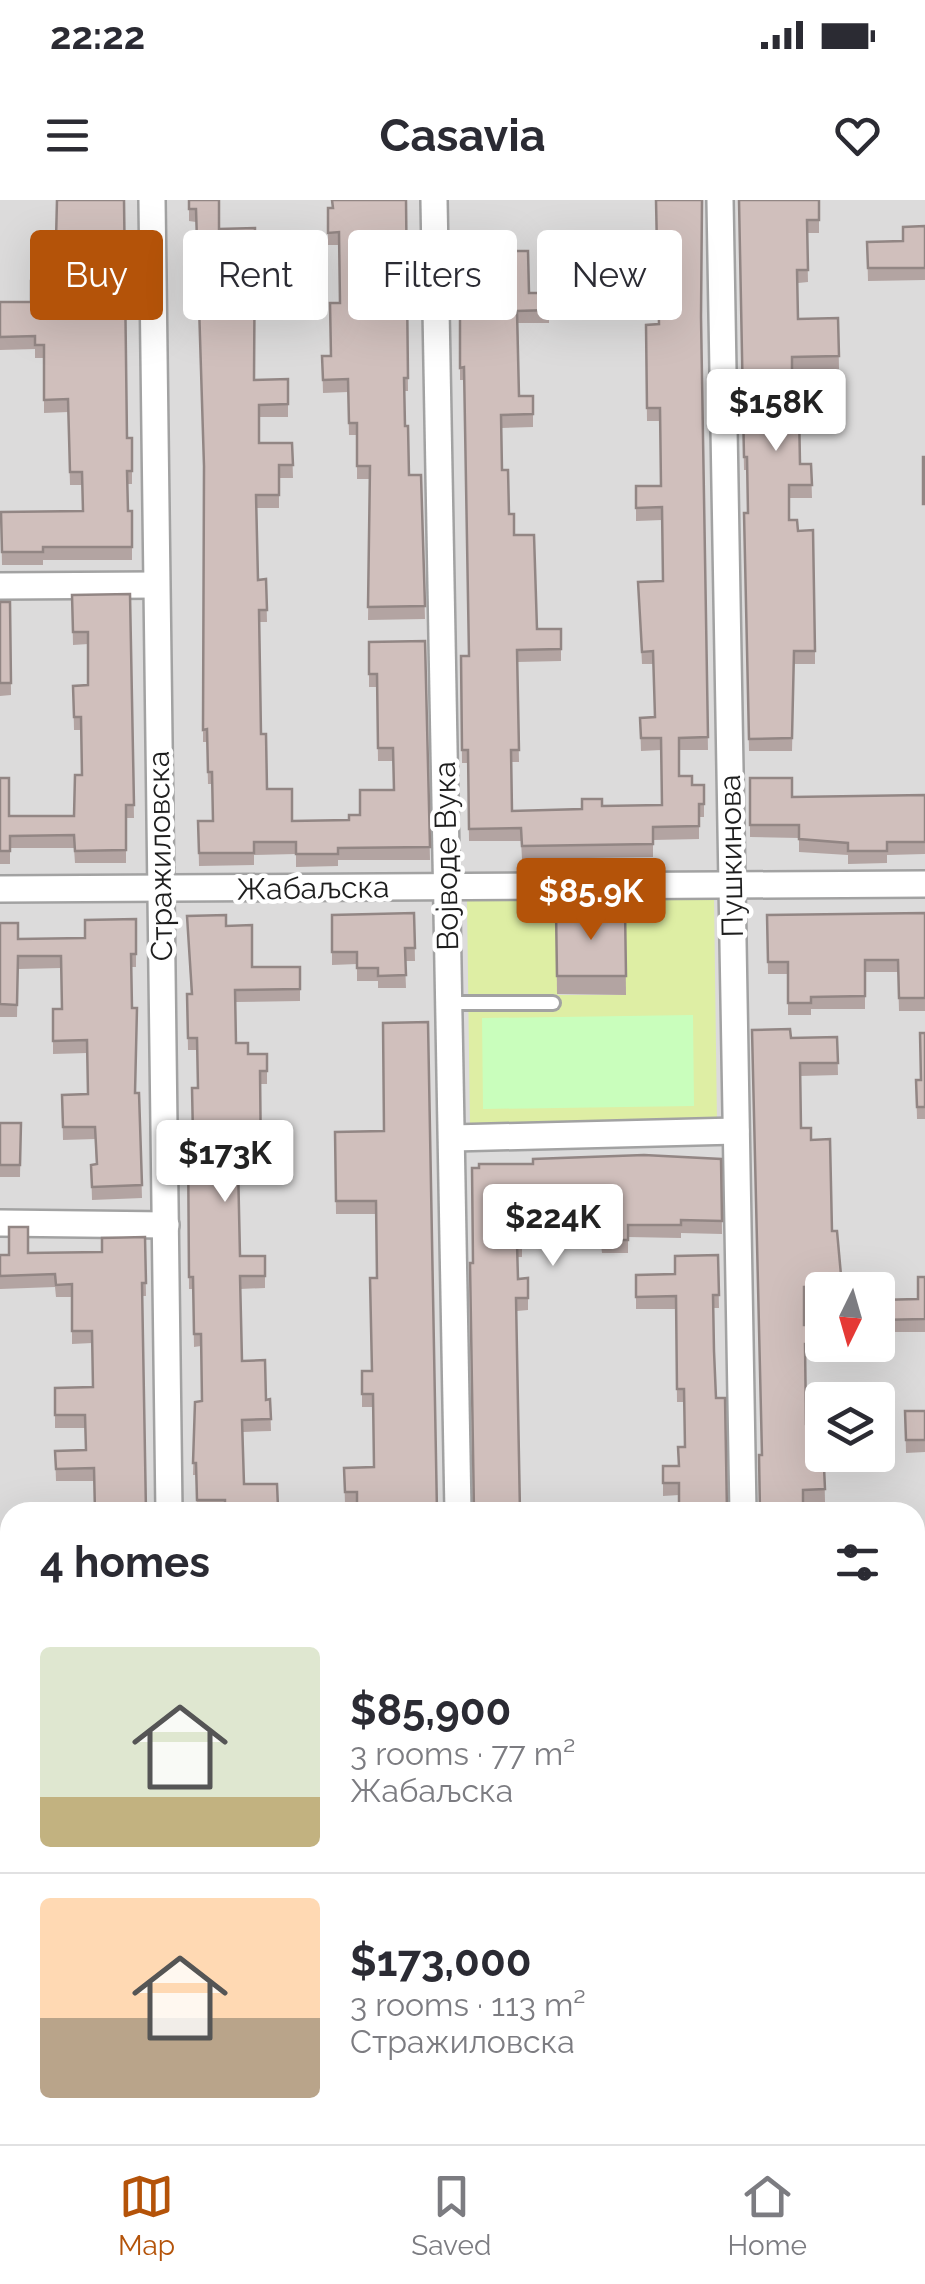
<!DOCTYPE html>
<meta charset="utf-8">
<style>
body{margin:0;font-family:Raleway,sans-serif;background:#f2f2f3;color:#2b2b33;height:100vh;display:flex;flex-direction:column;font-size:38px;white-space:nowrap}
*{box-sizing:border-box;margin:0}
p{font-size:32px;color:#7c7c81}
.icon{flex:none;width:55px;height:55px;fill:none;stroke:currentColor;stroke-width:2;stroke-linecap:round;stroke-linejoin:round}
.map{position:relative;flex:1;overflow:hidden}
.sheet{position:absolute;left:0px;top:1302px;width:925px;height:642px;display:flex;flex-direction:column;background:#fff;border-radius:30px 30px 0 0;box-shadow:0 10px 40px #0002}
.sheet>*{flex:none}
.hud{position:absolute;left:30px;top:30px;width:865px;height:90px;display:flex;gap:20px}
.needle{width:65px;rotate:185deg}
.controls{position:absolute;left:805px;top:1072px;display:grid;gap:20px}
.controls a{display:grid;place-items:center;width:90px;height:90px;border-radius:10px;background:#fff;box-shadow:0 10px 40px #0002;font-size:50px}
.price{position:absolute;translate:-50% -85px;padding:0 22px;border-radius:10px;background:#fff;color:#222;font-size:32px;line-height:65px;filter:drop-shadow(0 2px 5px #0008)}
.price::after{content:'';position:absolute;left:50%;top:60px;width:30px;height:22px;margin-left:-15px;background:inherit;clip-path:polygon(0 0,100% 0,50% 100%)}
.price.current{background:#b45309;color:#fff}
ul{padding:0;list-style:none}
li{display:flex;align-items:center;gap:30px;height:250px;padding:0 40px}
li+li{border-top:2px solid #e1e1e2}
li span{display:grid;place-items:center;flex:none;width:280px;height:200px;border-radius:10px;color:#555}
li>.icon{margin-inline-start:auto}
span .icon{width:120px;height:120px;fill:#fffc;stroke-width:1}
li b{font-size:42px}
h2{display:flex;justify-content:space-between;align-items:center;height:120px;padding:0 40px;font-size:42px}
.chip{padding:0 35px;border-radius:10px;background:#fff;box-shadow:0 10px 40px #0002;font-size:35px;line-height:90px}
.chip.current{background:#b45309;color:#fff}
.status{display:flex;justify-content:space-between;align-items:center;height:70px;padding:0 50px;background:#fff;direction:ltr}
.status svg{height:28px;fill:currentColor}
header{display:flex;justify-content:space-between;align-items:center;height:130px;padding:0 40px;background:#fff;font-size:45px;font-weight:700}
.tabs{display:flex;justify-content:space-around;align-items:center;height:140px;border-top:2px solid #e1e1e2;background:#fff;font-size:28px;color:#7c7c81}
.tabs a{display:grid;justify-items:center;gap:5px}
.tabs .current{color:#b45309}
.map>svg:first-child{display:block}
</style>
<div class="status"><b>22:22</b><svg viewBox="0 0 49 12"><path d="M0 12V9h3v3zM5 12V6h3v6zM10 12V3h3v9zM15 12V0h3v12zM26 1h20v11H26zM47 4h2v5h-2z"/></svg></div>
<header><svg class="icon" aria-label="menu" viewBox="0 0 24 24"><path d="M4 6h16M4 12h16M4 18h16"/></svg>Casavia<svg class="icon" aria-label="heart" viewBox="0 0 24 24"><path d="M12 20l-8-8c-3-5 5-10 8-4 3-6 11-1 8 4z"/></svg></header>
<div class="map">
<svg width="925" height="1944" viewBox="0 0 925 1944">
<rect width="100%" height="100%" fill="#f0e8e3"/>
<path fill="#dcdbdb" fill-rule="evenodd" d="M0 0H925V1944H0ZM822 1090H878V1145H822ZM822 1200H878V1255H822ZM10 1312H915V1935H10Z"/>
<path fill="#fff5dc" d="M0 1502H10V1890L0 1891Z"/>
<path fill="#deeea4" d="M714 698 717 923 470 926 467 701 556 700 558 795H625L624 699Z"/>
<g fill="#c9febc">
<path d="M693 815 694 906 483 909 482 818Z"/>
<path d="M703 1935H817L818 1944H703Z"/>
</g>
<path fill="#dedede" d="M624 699 625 728H556V700Z"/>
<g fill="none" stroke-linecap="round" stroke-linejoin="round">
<g stroke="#a2a2a2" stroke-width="18">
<g id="lane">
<path d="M449 803H553"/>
<path d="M0 1921H7L8 1944"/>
<path d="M600 1935 601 1944"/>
</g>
</g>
<g stroke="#a2a2a2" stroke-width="30">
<g id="street">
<path d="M152 0 169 1312"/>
<path d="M434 0 458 1312"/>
<path d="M720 0 743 1312"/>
<path d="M0 386 156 385"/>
<path d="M0 689 925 684"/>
<path d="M453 938 736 931"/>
<path d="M0 1023 166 1025"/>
<path d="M0 1485H10"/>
<path d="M915 1654H925"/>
<path d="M162 1944 174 1943"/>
</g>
</g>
<use href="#lane" stroke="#fff" stroke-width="12"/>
<use href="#street" stroke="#fff" stroke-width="25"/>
</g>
<g fill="#b3a4a2">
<path d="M189 0 219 29 254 180 288 179V217H259V243H292L293 278H279V308H257L258 380 266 379 267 422H259L261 534 267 589 292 621 349 620 360 615 394 590 393 561H378L377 487H369V442L425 441 430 660H338V666L296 667V654L254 655V665L199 666 198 621H213L212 584H208L207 542H203L204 277 196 22 189 21Z"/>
<path d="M406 0 408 191H404L405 226 409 275H421L425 419 368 420 370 279H357V235H349L348 192 323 193 322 156H331L340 103 339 45H328V8Z"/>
<path d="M739 0H819V33H807L808 82 798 83V119L838 118 839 169 792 170V191H810L811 222H799L800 264H811L812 298H789V320L798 331 815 451V464H794L792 551H749L744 326 747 313V270H744Z"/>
<path d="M925 26V80L868 81 867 42 903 41Z"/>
<path d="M123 31 127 238 132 271V284H128V311H132V360H43V365H2L1 312 83 311 82 285H70L68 212 44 213V158H35V149L0 150V102H31L55 80Z"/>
<path d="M460 48 504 51 529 93H549V123H518L519 196H533V227L501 228 502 270 514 335 537 429H561V461L517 462 519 562H511L512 611 582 609 602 606 662 605 661 550 641 551 640 518 655 517 653 464H642L638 382 663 381 662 320 636 321V299L661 286 660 221H647L646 137 659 124 658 82 606 83 605 62 656 49 701 121 708 550H679V576L692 585H704V617H699V639L653 640V657L522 659 521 641H469L468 563H462L461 469 469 456 464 180H460Z"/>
<path d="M130 394 134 618H126V663H75L74 648H10V664H0V578L9 616H74L82 575 81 530H74L73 486 88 485V444L73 445 72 395Z"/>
<path d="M0 402H10L11 495 0 496Z"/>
<path d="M750 578 792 597 925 595V654L887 655V663L848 664V655L799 652V638L750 637Z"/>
<path d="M625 709 626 795 557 794 556 710Z"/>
<path d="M414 713 415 761H405L406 788H378V781H357V764L332 765V715Z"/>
<path d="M925 713V811H899L898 772H865V809H811V815H788V774H768L767 715Z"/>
<path d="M187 716 226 726 252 767H300V801L235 802 236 843 267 871V884H260L261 977H239L240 1056 265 1076V1088L240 1089 242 1161 266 1200 270 1199 271 1231 243 1232 244 1284 278 1307 291 1312H197L196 1275H193L195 1202 202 1201 201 1146 194 1147 193 1089H189L188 936H193L198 888 197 850H188L187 794H191Z"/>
<path d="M136 719V767H131L136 893H139L142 998 92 1000 91 965 96 964 95 939 63 940 62 895 88 894 87 853 53 854V809H62L61 768 18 769 17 817H0V723L18 739 85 738Z"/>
<path d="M925 833V919H917L916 880H920Z"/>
<path d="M837 837 838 875 800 876 801 928 811 940 832 1031 842 1086V1090H822V1099L804 1100V1125H822V1145H825V1157H805L806 1224 824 1255 825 1302H803L762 1255 791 838Z"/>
<path d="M0 923H21L20 977H0Z"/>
<path d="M384 931 437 1312 357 1304H345L344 1268 374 1267 373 1207H362V1171H372L376 1078V1014H336L335 932Z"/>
<path d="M721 959 722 1034 681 1033V1038L628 1037V1053H602L601 1045H522V1057H518V1079L528 1078V1110L517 1111 473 1063 472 968Z"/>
<path d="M145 1037 146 1096H142L94 1281H56L55 1251 85 1250V1228H55V1188L93 1187 92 1143 72 1144V1097H56L55 1087 0 1089V1055L28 1053 102 1052Z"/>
<path d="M718 1055 719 1108H713L716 1198 679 1295 663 1296V1278L678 1266 685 1247 684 1202H677L676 1109H636V1075L675 1074Z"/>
<path d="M925 1077V1132H878V1100L918 1099Z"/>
<path d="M905 1211H925V1252L906 1253Z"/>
<path d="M0 1397H10V1429L0 1428Z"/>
<path d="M925 1580V1634L919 1635V1638H915V1587L921 1586Z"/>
<rect x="0" y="1633" width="10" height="54"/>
<path d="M915 1672 925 1673V1723L915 1724Z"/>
<path d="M10 1722V1773H0V1723Z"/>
<path d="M915 1792H925V1823L915 1824Z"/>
<path d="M396 1935H516L517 1944H396Z"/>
</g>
<g fill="#d0bfbc" stroke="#928684" stroke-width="2.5">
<path d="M57 0H124L127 238H132V271H127L128 311H132V347H43V352H2L1 312 83 311 82 272H70L68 199 44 200V145H35V136L0 137V102H31V81L55 80Z"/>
<path d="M189 0H219V29L255 28 254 180 288 179V204L259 205V243H292L293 265H279V295H256L258 380 266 379 267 410H259L261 534H266L267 589H292V621L349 620V615H360V590H394L393 548H378L377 474H369V442L425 441 430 647 338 648V654H296V642H254V653H199L198 621H213L212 572H208L207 529 203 530 204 266 196 9H189Z"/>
<path d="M332 0H406L408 178H404L405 226H408L409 275H421L425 406 368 407 370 266H357V223H349L348 179 323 180 322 156H331L330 103H340L339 32 328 33V8H333Z"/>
<path d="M656 0H702L701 117 708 537 679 538V576H692V585H704V604H699V626L653 627V644L522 646 521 628 469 629 468 550H462L461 456H469L464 167 460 168V48H466L465 33H503L504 51H528L529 93H549V110L517 111 519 196H533V214L501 215 502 270H508L509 314H514V335H534L537 429H561V449L517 450 519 550H511L512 611 582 609V599H602V606L662 605 661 538H641L640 518 655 517 653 451 642 452 638 382 663 381 662 307 636 308V286H661L660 208H647L646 125 659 124 658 69 606 70 605 50 657 49Z"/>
<path d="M739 0H819V20H807L808 70H797L798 119 838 118 839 156 792 157V191H810L811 209 799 210 800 264H811L812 285H789V320H797L798 331 813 330 815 451H794L792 538 749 539 744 313H748L747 257H744Z"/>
<path d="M925 26V68H868L867 42 903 41V27Z"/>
<rect x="923" y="257" width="2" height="47"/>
<path d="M130 394 134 605H126V650L75 651 74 635 10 636V651H0V578H9V616H74L75 575H82L81 517H74L73 486 88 485V432H73L72 395Z"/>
<path d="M0 402H10L11 483H0Z"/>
<path d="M750 578H792V597L925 595V642H887V651H848V643L799 639V625H750Z"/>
<path d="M625 709 626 776H557L556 710Z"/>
<path d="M414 713 415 748H405L406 775 378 776V768H357V752H332V715Z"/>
<path d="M925 713V798H899L898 760H865V796L811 797V803H788V762H768L767 715Z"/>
<path d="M226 715V726L252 725V767H300V789L235 790 236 843H248V854H267V871H260L261 965H238L240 1056H265V1076H240L242 1161 265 1160 266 1200 270 1199 271 1219 242 1220 244 1284H277L278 1307H291V1312H225V1300H197L196 1263H193L195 1202 202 1201 201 1134H194L193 1077H189L188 936H193L192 888H198L197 838H188L187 794H192L187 716Z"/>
<path d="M136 719V754H131L132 808H137L135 893H139L142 985 92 987 91 965 97 964 95 927H63L62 895 88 894 87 840 53 841V809H62L61 756H18L17 805 0 804V723H18V739L85 738V720Z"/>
<path d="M428 822 437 1312H357V1292H345L344 1268 374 1267 373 1194H362V1171H372L370 1078H377L376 1001H336L335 932 384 931 383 823Z"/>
<path d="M790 829 791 838 837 837 838 863H800L801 928H811V940L830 939 832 1031H837L842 1086 804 1087V1125H822V1144H805L806 1224 822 1223 825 1289 803 1290V1312H760L759 1255H762L752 830Z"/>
<path d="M920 833H925V907H917L916 880H921Z"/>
<path d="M0 923H21L20 965H0Z"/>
<path d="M644 955 721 959 722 1021 681 1020V1025H628V1040H602L601 1032 522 1033V1044H517L518 1079 528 1078V1098H516L520 1312H474L470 1063H473L472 968H479V964H533V959Z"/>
<path d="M9 1027H28V1053L102 1052V1038L145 1037 146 1083H142L146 1312H95L94 1268 56 1269 55 1251 86 1250 85 1215H55V1188L93 1187 92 1131H72V1084L56 1085 55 1074 0 1076V1055H9Z"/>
<path d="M718 1055 719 1095H713L714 1151 716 1198H725L727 1312H679V1283H663V1266H679L678 1247H685L684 1189H677L676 1096 636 1097V1075L675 1074V1056Z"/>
<path d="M918 1077H925V1119L878 1120V1100L918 1099Z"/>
<path d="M905 1211H925V1240H906Z"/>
<rect x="0" y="1397" width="10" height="19"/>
<path d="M921 1580H925V1622H919V1625H915V1587L921 1586Z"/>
<path d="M0 1633H10V1668L0 1669Z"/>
<path d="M915 1672 925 1673V1711H915Z"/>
<path d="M10 1722V1754L0 1755V1723Z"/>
<rect x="915" y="1792" width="10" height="19"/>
<path d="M925 1836V1902H924L925 1944H861L860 1935H915V1837Z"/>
<rect x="227" y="1935" width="67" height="9"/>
<path d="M449 1935H516L517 1944H449Z"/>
</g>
<g text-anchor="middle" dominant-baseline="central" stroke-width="9" stroke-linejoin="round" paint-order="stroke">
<g font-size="30" fill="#1e1e1e" stroke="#fff">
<text transform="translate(160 656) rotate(-91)">Стражиловска</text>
<text transform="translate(446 656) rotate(-91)">Војводе Вука</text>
<text transform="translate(731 656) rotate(-91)">Пушкинова</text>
<text transform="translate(313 688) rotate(-1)">Жабаљска</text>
</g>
</g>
</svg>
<div class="controls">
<a><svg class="needle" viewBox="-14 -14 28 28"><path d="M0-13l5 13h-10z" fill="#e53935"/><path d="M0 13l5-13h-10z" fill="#7c7c81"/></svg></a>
<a><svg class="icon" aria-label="layers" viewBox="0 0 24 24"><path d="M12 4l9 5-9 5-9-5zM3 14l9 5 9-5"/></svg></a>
</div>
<b class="price" style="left:776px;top:254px">$158K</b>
<b class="price current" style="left:591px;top:743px">$85.9K</b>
<b class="price" style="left:225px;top:1005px">$173K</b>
<b class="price" style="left:553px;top:1069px">$224K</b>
<div class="hud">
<a class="chip current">Buy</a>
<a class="chip">Rent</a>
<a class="chip">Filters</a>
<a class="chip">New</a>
</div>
<section class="sheet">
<h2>4 homes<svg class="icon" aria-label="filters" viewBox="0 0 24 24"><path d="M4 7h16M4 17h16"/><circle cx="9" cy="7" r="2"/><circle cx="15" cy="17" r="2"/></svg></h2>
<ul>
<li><span style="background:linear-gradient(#dfe7d0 75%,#c2b280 0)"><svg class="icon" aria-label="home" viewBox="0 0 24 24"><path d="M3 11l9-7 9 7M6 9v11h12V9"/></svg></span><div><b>$85,900</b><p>3 rooms · 77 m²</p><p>Жабаљска</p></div></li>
<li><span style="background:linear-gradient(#ffd9b3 60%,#b9a48a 0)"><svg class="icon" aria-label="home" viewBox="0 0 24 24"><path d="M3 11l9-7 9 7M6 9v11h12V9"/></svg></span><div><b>$173,000</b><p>3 rooms · 113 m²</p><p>Стражиловска</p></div></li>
</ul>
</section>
</div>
<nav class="tabs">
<a class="current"><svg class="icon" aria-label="map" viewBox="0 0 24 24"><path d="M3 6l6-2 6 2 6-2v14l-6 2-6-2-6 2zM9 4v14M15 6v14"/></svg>Map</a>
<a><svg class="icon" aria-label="saved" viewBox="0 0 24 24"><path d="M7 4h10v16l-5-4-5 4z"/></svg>Saved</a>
<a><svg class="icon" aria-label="home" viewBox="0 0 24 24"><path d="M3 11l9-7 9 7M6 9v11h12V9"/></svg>Home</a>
</nav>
